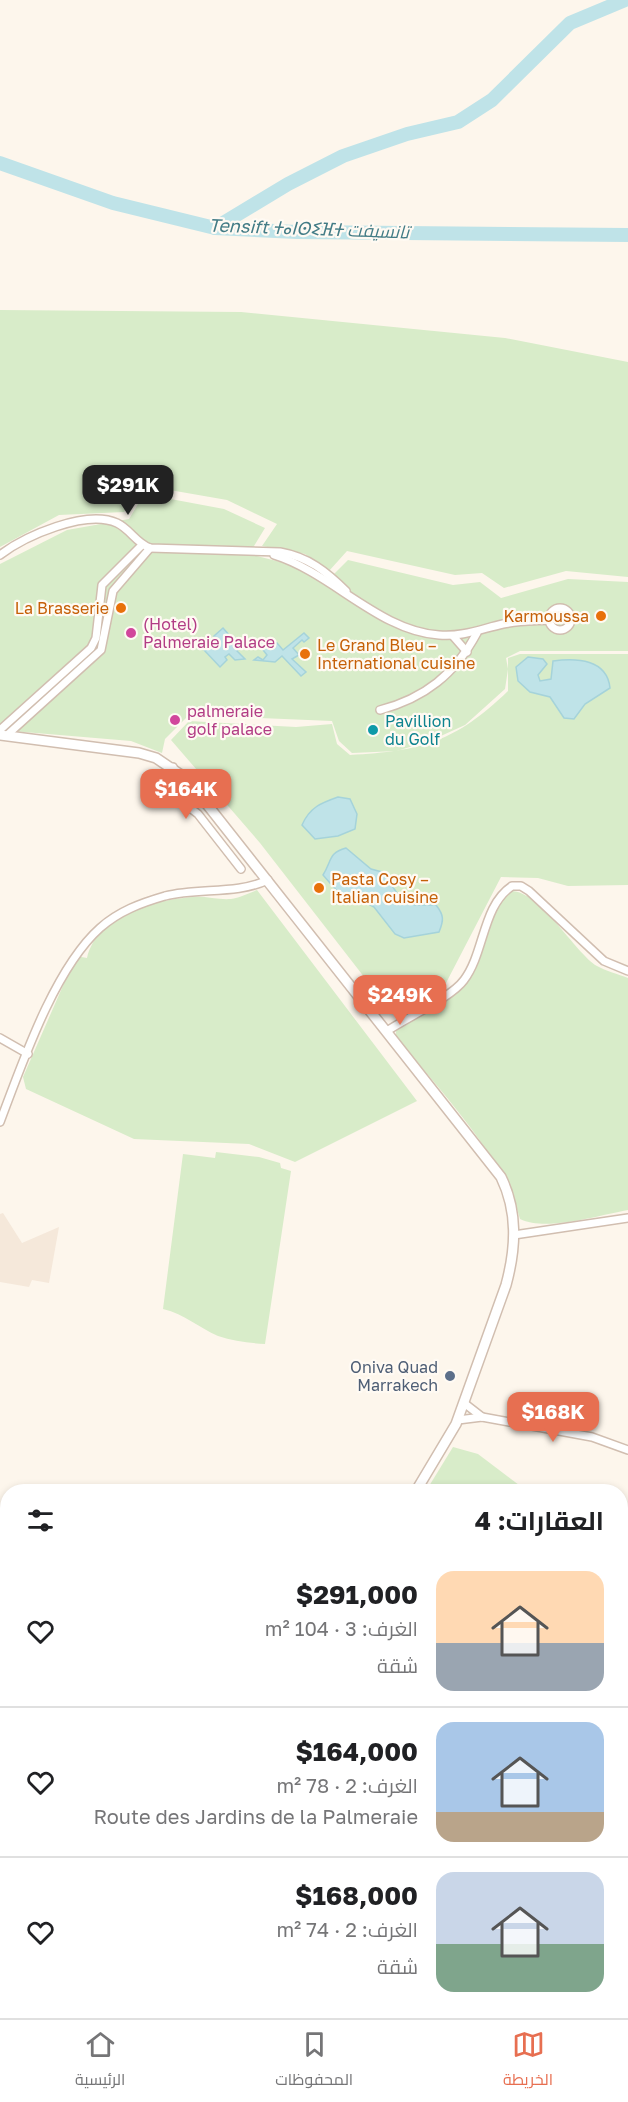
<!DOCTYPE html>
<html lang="ar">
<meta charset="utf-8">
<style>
body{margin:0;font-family:"Golos Text",Cairo,"Noto Sans Tifinagh",sans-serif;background:#f2f2f2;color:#202124;direction:rtl;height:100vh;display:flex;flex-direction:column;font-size:22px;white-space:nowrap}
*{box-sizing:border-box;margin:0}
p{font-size:20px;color:#757577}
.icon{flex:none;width:33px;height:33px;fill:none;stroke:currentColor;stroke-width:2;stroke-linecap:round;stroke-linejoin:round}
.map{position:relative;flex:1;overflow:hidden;direction:ltr}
.panel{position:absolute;left:0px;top:1484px;width:628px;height:536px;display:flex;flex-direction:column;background:#fff;border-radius:24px 24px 0 0;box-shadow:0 3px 9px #0003;direction:rtl}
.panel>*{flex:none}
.price{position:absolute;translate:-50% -51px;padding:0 14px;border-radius:12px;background:#e76f51;color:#fff;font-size:20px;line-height:39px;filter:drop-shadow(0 2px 3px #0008)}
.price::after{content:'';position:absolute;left:50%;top:36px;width:18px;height:14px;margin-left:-9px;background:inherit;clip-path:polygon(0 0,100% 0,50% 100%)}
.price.current{background:#222;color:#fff}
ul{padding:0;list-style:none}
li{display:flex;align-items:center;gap:18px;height:150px;padding:0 24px}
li+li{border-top:2px solid #e0e0e0}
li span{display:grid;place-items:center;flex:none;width:168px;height:120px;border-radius:18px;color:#555}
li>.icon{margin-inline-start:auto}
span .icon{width:72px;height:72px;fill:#fffc;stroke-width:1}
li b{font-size:26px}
h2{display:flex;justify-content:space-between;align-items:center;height:72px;padding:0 24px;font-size:26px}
.tabs{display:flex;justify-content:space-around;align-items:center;height:84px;border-top:2px solid #e0e0e0;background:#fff;font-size:16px;color:#757577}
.tabs a{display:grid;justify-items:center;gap:3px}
.tabs .current{color:#e76f51}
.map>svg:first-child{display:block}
</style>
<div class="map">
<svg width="628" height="2018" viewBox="0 0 628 2018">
<rect width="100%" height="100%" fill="#fdf6ec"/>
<path fill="#f5e8da" d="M3 1213 22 1243 59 1227 49 1283 32 1280 29 1287 0 1282V1214Z"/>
<g fill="#d8ecc9">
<path d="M0 310 241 312 505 338 628 362V577L566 571 504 588 482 573 455 575 347 551 329 571 305 554 262 546 277 524 227 500 141 485 124 512 59 515 0 547Z"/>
<path d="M144 494 224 509 265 528 249 554 300 567 327 581 348 560 453 585 480 582 501 598 568 579 628 582V651H520L506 658 508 669 505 689 465 725 432 740 397 751 352 753 339 741 332 721 189 715 165 739 162 753 131 741 0 730V564L67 530 129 519Z"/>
<path d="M520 654H628V885L568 886 538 878 501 877 446 983 389 1009 260 843 171 740 189 721 296 727 332 724 337 744 350 755C422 751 455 742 508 691V658Z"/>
<path d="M257 890 417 1101 295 1162 249 1144 134 1139 26 1089 23 1077 76 956 87 958C98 914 154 900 193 897 206 896 218 900 231 899 239 898 249 893 257 890Z"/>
<path d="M510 891C539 889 575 953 597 966 606 971 618 974 628 978V1210C599 1215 547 1232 520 1219 505 1158 436 1086 396 1037V1031L403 1024C420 1013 445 1004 459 990 485 965 483 913 510 891Z"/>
<path d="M216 1152 259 1157 280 1163 281 1168 291 1171 265 1344C249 1343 233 1341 218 1336 199 1328 185 1314 163 1309L183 1154 215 1158Z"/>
<path d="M453 1447 478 1454 527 1491H426Z"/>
<path d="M621 1563 628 1568V1889H621Z"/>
</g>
<g fill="#bfe3e8" stroke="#a5d3da" stroke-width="1.5">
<path d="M223 628 230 636 226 640 229 643 236 638 245 640 237 651 245 659 235 660 229 654 225 657 227 660 220 667 204 650V644L217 639 214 636Z"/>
<path d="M304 633 309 638 304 642 302 640 293 648 299 655 292 659 306 672 301 676 282 656 275 662 254 660 258 657 263 660 267 655 256 641 277 643 283 650Z"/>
<path d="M528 657 543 659 547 664 538 675 540 681 551 679 553 661C577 658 607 659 610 688L585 704 574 719 564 718 550 697 530 692 518 681 516 667Z"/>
<path d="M338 797 350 799 357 814 355 829 338 836 315 839 302 825C310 807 321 803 338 797Z"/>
<path d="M346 848 371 869 382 872 402 900 415 905H436C444 915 444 920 439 932L404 938 395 934 374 907 350 894 343 898 323 875C332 861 328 853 346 848Z"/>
</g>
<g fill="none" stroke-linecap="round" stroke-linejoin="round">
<g stroke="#bfe3e8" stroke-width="14">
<path d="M0 163 113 203 215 228 297 232 628 235"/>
<path d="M215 228 288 184 343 156 407 134 458 122 492 100 570 23 625 0"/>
</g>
<g stroke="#d1beb0" stroke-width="10">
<g id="minor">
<path d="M0 555C25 536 86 509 117 523 130 529 136 543 150 548L280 552C308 557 326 571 346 591"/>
<path d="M274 555C332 573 379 631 439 635 462 637 481 629 503 624 518 621 533 621 549 620"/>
<circle cx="560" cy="619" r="11"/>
<path d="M453 636 467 652"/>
<path d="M380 710C425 698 455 674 477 633"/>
<path d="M0 730 91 648 96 638 102 585 142 545"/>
<path d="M6 736 101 650 113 591 150 548"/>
<path d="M173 767 167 783 185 804 198 814 241 869"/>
<path d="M387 1031C406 1018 452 997 464 980 485 952 482 906 512 886H521L529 891 604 961 628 971"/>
<path d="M0 1038 28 1054"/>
<path d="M0 1122C22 1064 54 969 100 928 119 911 141 903 165 896 199 887 235 895 268 880"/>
<path d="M514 1235 628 1218"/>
<path d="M464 1403 482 1417"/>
<path d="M458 1420 482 1417 592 1437 628 1450"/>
<path d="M621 1657 628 1660"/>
<path d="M621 2001 628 2005"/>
<path d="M590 2018V2012"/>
</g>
</g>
<g stroke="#d1beb0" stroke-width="12">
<g id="tertiary">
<path d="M0 735 139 753 156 758 187 779 501 1177C518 1212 516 1248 506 1285L456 1424 416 1491"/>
<path d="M476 2012V2018"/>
</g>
</g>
<use href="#minor" stroke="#fff" stroke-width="7"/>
<use href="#tertiary" stroke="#fff" stroke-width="9"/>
</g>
<g fill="#e8710a" stroke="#fffaf3" stroke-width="2">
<circle cx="121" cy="608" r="6"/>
<circle cx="601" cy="616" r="6"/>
<circle cx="305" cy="654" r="6"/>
<circle cx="319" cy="888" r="6"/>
</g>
<g fill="#d1479c" stroke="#fffaf3" stroke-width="2">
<circle cx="131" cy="633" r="6"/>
<circle cx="175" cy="720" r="6"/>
</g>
<circle fill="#0f9aa8" stroke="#fffaf3" stroke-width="2" cx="373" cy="730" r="6"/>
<circle fill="#5c6f8a" stroke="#fffaf3" stroke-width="2" cx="450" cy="1376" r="6"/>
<g text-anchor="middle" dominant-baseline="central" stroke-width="4.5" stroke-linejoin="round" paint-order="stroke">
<g font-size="16" fill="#c56008" stroke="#fffaf3" text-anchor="end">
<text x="109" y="608">La Brasserie</text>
<text x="589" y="616">Karmoussa</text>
<text x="317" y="645" text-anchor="start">Le Grand Bleu –<tspan x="317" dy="18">International cuisine</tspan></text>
<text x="331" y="879" text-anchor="start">Pasta Cosy –<tspan x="331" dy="18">Italian cuisine</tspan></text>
</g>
<g font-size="16" fill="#b23c85" stroke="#fffaf3" text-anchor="start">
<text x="143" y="624">(Hotel)<tspan x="143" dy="18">Palmeraie Palace</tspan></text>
<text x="187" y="711">palmeraie<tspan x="187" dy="18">golf palace</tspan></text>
</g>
<g font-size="16" fill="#0d838f" stroke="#fffaf3" text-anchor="start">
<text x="385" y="721">Pavillion<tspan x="385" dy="18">du Golf</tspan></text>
</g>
<g font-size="16" fill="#4e5e75" stroke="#fffaf3" text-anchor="end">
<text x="438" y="1367">Oniva Quad<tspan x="438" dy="18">Marrakech</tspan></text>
</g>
<g font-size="18" font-style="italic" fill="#437c86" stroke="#fffaf3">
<text transform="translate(309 228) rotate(2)">Tensift ⵜⴰⵏⵙⵉⴼⵜ تانسيفت</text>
</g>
</g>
</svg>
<b class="price current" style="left:128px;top:516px">$291K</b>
<b class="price" style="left:186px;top:820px">$164K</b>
<b class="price" style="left:400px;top:1026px">$249K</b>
<b class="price" style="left:553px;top:1443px">$168K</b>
<section class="panel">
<h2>العقارات: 4<svg class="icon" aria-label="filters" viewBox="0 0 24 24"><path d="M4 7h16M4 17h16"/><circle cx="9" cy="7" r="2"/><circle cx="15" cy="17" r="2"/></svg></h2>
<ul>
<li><span style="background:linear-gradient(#ffd9b3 60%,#9aa5b1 0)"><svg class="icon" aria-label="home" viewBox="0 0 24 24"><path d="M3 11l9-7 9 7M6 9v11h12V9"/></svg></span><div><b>$291,000</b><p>الغرف: 3 · 104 m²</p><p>شقة</p></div><svg class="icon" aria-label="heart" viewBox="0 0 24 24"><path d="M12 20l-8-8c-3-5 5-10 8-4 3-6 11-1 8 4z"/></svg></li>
<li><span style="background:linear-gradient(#a9c7e8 75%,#b9a48a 0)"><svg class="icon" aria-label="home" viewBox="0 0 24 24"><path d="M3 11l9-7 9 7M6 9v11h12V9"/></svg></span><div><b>$164,000</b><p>الغرف: 2 · 78 m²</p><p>Route des Jardins de la Palmeraie</p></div><svg class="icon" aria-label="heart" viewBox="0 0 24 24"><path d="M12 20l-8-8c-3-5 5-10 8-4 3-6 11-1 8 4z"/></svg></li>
<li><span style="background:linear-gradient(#c9d6e8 60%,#7fa58c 0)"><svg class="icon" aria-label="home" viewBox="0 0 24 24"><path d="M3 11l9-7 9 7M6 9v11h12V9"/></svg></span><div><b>$168,000</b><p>الغرف: 2 · 74 m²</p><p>شقة</p></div><svg class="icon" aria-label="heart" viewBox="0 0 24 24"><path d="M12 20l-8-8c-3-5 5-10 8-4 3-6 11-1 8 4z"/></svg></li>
</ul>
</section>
</div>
<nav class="tabs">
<a class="current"><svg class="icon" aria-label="map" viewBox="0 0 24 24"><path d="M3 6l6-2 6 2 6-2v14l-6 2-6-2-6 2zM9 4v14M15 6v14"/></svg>الخريطة</a>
<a><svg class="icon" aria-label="saved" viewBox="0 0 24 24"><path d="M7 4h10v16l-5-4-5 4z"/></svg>المحفوظات</a>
<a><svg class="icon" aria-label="home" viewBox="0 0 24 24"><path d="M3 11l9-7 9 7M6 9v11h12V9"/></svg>الرئيسية</a>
</nav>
